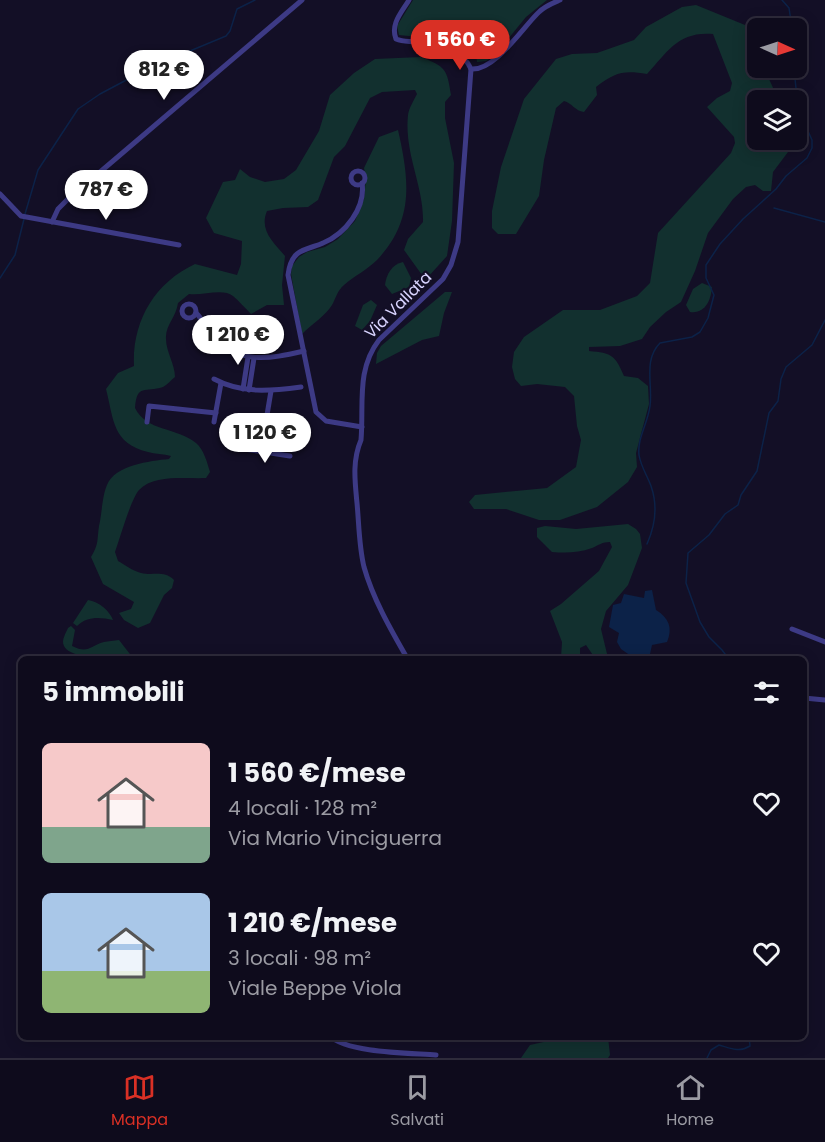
<!DOCTYPE html>
<html lang="it">
<meta charset="utf-8">
<style>
body{margin:0;font-family:Poppins,sans-serif;background:#1c1929;color:#f1f3f6;height:100vh;display:flex;flex-direction:column;font-size:22px;white-space:nowrap}
*{box-sizing:border-box;margin:0}
p{font-size:20px;color:#9b9ba3}
.icon{flex:none;width:33px;height:33px;fill:none;stroke:currentColor;stroke-width:2;stroke-linecap:round;stroke-linejoin:round}
.map{position:relative;flex:1;overflow:hidden}
.drawer{position:absolute;left:18px;top:656px;width:789px;height:384px;display:flex;flex-direction:column;background:#0e0b1c;border-radius:9px;box-shadow:0 3px 15px #0003,0 0 0 2px #2e2b3b}
.drawer>*{flex:none}
.needle{width:39px;rotate:93deg}
.fabs{position:absolute;left:747px;top:18px;display:grid;gap:12px}
.fabs a{display:grid;place-items:center;width:60px;height:60px;border-radius:9px;background:#0e0b1c;box-shadow:0 3px 15px #0003,0 0 0 2px #2e2b3b;font-size:30px}
.price{position:absolute;translate:-50% -51px;padding:0 14px;border-radius:21px;background:#fff;color:#222;font-size:20px;line-height:39px;filter:drop-shadow(0 2px 3px #0008)}
.price::after{content:'';position:absolute;left:50%;top:36px;width:18px;height:14px;margin-left:-9px;background:inherit;clip-path:polygon(0 0,100% 0,50% 100%)}
.price.current{background:#d93025;color:#fff}
ul{padding:0;list-style:none}
li{display:flex;align-items:center;gap:18px;height:150px;padding:0 24px}
li span{display:grid;place-items:center;flex:none;width:168px;height:120px;border-radius:9px;color:#555}
li>.icon{margin-inline-start:auto}
span .icon{width:72px;height:72px;fill:#fffc;stroke-width:1}
li b{font-size:26px}
h2{display:flex;justify-content:space-between;align-items:center;height:72px;padding:0 24px;font-size:26px}
.tabs{display:flex;justify-content:space-around;align-items:center;height:84px;border-top:2px solid #2e2b3b;background:#0e0b1c;font-size:16px;color:#9b9ba3}
.tabs a{display:grid;justify-items:center;gap:3px}
.tabs .current{color:#d93025}
.map>svg:first-child{display:block}
</style>
<div class="map">
<svg width="825" height="1058" viewBox="0 0 825 1058">
<rect width="100%" height="100%" fill="#130f26"/>
<g fill="#12302f">
<path d="M413 0H547L526 17 495 55 486 61 477 62 476 55 438 39 399 35 397 26Z"/>
<path d="M696 5 745 25 757 40 758 68H764L774 90 775 99 758 100V140H782L788 152 773 172 771 191H763L755 185 746 187 733 199 708 233 695 271 681 302 666 312 650 327 642 339 620 346 589 347V351C612 353 615 355 624 376L638 378 648 386 649 404 636 453 637 467 628 482 597 507 560 520H539L506 509H474L469 502 475 495 547 488 576 467 581 440 577 426 574 396 565 387 537 384 521 386 515 379 512 367 514 352 524 337 563 310H600L637 296 650 283 658 233 731 153 735 143 734 137 707 107 717 98 730 91 732 83 713 34C679 31 668 51 647 74 624 70 615 72 596 87L597 95 584 112C575 111 572 103 564 101L556 108 544 160 539 196 516 234H498L492 228V211L501 167 524 99 556 59 572 54 597 53 634 40 646 27 682 7Z"/>
<path d="M421 57C446 67 447 69 451 95L445 102V118L454 163 452 221 447 256 428 277 422 275 404 250 408 239 423 222C424 186 404 154 408 115 409 108 414 100 417 94L415 90 382 92 370 98 345 146 334 157 318 200 308 207 283 208 267 211C259 230 273 242 285 256L282 285 284 305H267L251 314C245 308 239 301 233 296 223 288 202 296 189 294L178 303C176 318 165 325 166 339 166 352 175 364 175 377 171 380 167 385 163 387 145 393 137 383 135 408 147 432 177 427 196 443 204 450 207 462 210 472L206 478C186 479 154 474 139 490 131 499 120 538 115 552L118 561C125 565 133 571 141 573 153 576 164 570 174 580L172 588 164 595 150 623 138 628 124 620 119 613 131 609 134 602 103 584 91 557C99 544 97 540 99 526 102 514 102 496 107 485 115 465 150 461 169 459L171 456C164 454 155 454 148 452 112 443 114 420 106 389L118 373 134 366C132 322 154 283 195 264L237 275 241 264 242 241 214 233 206 218 223 182 235 180 240 169 250 177 265 182 284 179 296 170 319 131 330 95 354 73 375 59Z"/>
<path d="M398 130C409 179 415 220 377 260 367 270 354 276 344 285 337 291 336 298 332 305 326 315 311 325 302 334L291 274 292 266 299 257 307 252 325 247 338 239 355 221 364 199 366 178 364 168 379 137Z"/>
<path d="M403 262 411 278 409 287 392 294 385 285C386 275 392 264 403 262Z"/>
<path d="M702 283 712 287C711 299 706 314 690 312L686 305 693 289Z"/>
<path d="M445 292H452L444 313 439 336 422 340 376 364 377 353 381 346Z"/>
<path d="M371 300 377 305 370 321 362 330 355 326 363 305Z"/>
<path d="M628 524 636 529 640 534 642 548 628 585 606 611 601 629 608 658H595L586 645 580 648V658H561L562 642 550 611 561 604 599 571 612 547 610 542C602 542 599 545 592 548 578 553 566 553 552 552L537 537V528L545 526 576 529Z"/>
<path d="M88 600C99 602 109 610 113 620 100 617 87 616 77 626L73 623Z"/>
<path d="M71 626 75 630 72 646C88 654 90 646 104 642 108 641 114 641 119 640L133 658C119 659 70 660 64 646 61 640 66 633 68 628Z"/>
<path d="M551 1037H608L610 1055 608 1058H521L530 1045 548 1041Z"/>
</g>
<path fill="#0c2248" d="M652 590 656 610C669 618 673 628 667 642L652 645 650 654 631 656 621 649 617 642 619 633 609 627 613 605 621 603 624 594 644 598 645 591Z"/>
<g fill="none" stroke-linecap="round" stroke-linejoin="round">
<g stroke="#0c2248" stroke-width="1.5">
<path d="M782 0 789 8 792 28"/>
<path d="M774 208 825 222"/>
<path d="M25 214 38 170 78 109 100 94 149 68 226 36 230 31 237 9 255 0"/>
<path d="M0 278 15 255 24 219"/>
<path d="M647 544C656 524 658 506 651 486 647 475 641 467 639 455 637 438 648 423 650 406 653 385 643 360 660 343L692 337 700 332 708 318 714 295 706 278V265L720 244 743 219 776 189 786 176 807 158 812 148V140L798 109 794 68"/>
<path d="M728 658 722 650 709 637 700 622 686 583 688 553 709 535 725 514 738 505 741 495 757 471 769 413 778 401 781 379 786 367 812 345 825 320"/>
<path d="M707 1058 711 1050 719 1045C730 1048 739 1053 750 1046L749 1036"/>
</g>
<g stroke="#3d3a85" stroke-width="5">
<path d="M409 0C402 12 390 24 396 39 403 42 409 41 416 42 435 44 463 49 471 69 495 71 523 27 539 12 545 6 553 3 560 0"/>
<circle cx="358" cy="178" r="7"/>
<path d="M0 194 21 216 179 245"/>
<path d="M52 222 58 209 66 201 302 0"/>
<circle cx="189" cy="311" r="7"/>
<path d="M196 313C203 319 205 329 212 336 240 365 269 359 304 351"/>
<path d="M214 379C242 394 271 391 301 387"/>
<path d="M243 389 248 357"/>
<path d="M249 390 254 358"/>
<path d="M147 422 149 406 216 413"/>
<path d="M214 422 221 383"/>
<path d="M266 422 304 429"/>
<path d="M362 427 326 421 316 412 288 275C289 267 291 259 297 254 304 248 315 247 323 243 345 234 366 208 362 183"/>
<path d="M244 449 290 456"/>
<path d="M261 451 271 391"/>
<path d="M792 629 825 642"/>
<path d="M407 658C391 630 373 599 364 567 359 547 359 524 357 503 355 482 352 461 361 440 364 404 356 370 379 340L443 279 451 265 458 242 471 69"/>
<path d="M804 698 825 700"/>
<path d="M330 1036C347 1053 411 1053 436 1055"/>
</g>
</g>
<g text-anchor="middle" dominant-baseline="central" stroke-width="4.5" stroke-linejoin="round" paint-order="stroke">
<g font-size="16" fill="#d9d4ff" stroke="#130f26">
<text transform="translate(398 305) rotate(-45)">Via Vallata</text>
</g>
</g>
</svg>
<div class="fabs">
<a><svg class="needle" viewBox="-14 -14 28 28"><path d="M0-13l5 13h-10z" fill="#e53935"/><path d="M0 13l5-13h-10z" fill="#9b9ba3"/></svg></a>
<a><svg class="icon" aria-label="layers" viewBox="0 0 24 24"><path d="M12 4l9 5-9 5-9-5zM3 14l9 5 9-5"/></svg></a>
</div>
<b class="price current" style="left:460px;top:71px">1 560 €</b>
<b class="price" style="left:164px;top:101px">812 €</b>
<b class="price" style="left:106px;top:221px">787 €</b>
<b class="price" style="left:238px;top:366px">1 210 €</b>
<b class="price" style="left:265px;top:464px">1 120 €</b>
<section class="drawer">
<h2>5 immobili<svg class="icon" aria-label="filters" viewBox="0 0 24 24"><path d="M4 7h16M4 17h16"/><circle cx="9" cy="7" r="2"/><circle cx="15" cy="17" r="2"/></svg></h2>
<ul>
<li><span style="background:linear-gradient(#f6c9c9 70%,#7fa58c 0)"><svg class="icon" aria-label="home" viewBox="0 0 24 24"><path d="M3 11l9-7 9 7M6 9v11h12V9"/></svg></span><div><b>1 560 €/mese</b><p>4 locali · 128 m²</p><p>Via Mario Vinciguerra</p></div><svg class="icon" aria-label="heart" viewBox="0 0 24 24"><path d="M12 20l-8-8c-3-5 5-10 8-4 3-6 11-1 8 4z"/></svg></li>
<li><span style="background:linear-gradient(#a9c7e8 65%,#8fb573 0)"><svg class="icon" aria-label="home" viewBox="0 0 24 24"><path d="M3 11l9-7 9 7M6 9v11h12V9"/></svg></span><div><b>1 210 €/mese</b><p>3 locali · 98 m²</p><p>Viale Beppe Viola</p></div><svg class="icon" aria-label="heart" viewBox="0 0 24 24"><path d="M12 20l-8-8c-3-5 5-10 8-4 3-6 11-1 8 4z"/></svg></li>
</ul>
</section>
</div>
<nav class="tabs">
<a class="current"><svg class="icon" aria-label="map" viewBox="0 0 24 24"><path d="M3 6l6-2 6 2 6-2v14l-6 2-6-2-6 2zM9 4v14M15 6v14"/></svg>Mappa</a>
<a><svg class="icon" aria-label="saved" viewBox="0 0 24 24"><path d="M7 4h10v16l-5-4-5 4z"/></svg>Salvati</a>
<a><svg class="icon" aria-label="home" viewBox="0 0 24 24"><path d="M3 11l9-7 9 7M6 9v11h12V9"/></svg>Home</a>
</nav>
